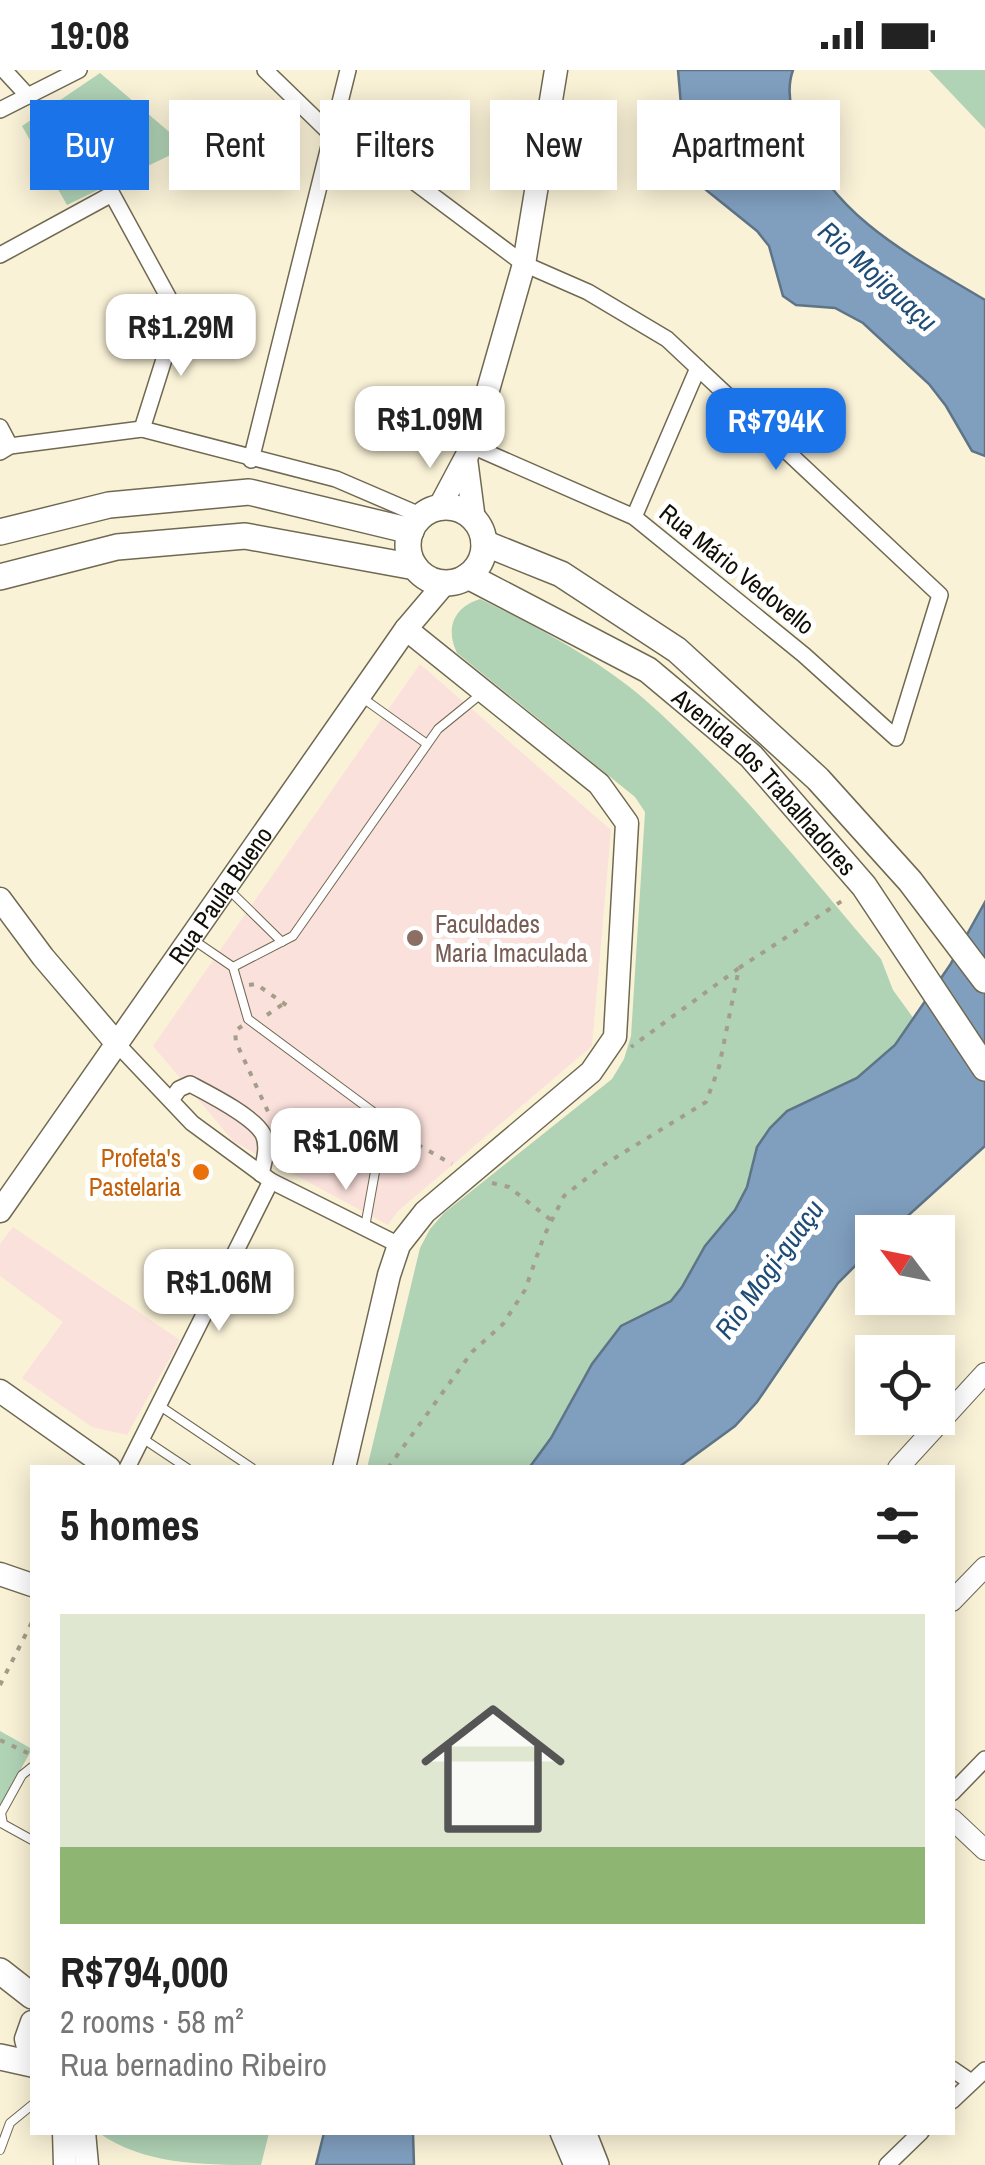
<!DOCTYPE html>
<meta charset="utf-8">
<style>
body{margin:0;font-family:"Archivo Narrow",sans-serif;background:#f6f6f6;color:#222;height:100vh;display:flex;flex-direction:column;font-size:38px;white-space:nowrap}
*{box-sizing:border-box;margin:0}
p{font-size:32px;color:#767676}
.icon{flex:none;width:55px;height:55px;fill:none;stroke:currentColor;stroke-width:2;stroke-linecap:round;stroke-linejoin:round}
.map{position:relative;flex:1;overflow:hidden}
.sheet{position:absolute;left:30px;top:1395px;width:925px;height:670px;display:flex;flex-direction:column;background:#fff;border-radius:0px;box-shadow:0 5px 25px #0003}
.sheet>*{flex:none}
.top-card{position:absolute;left:30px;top:30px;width:925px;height:90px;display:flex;gap:20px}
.needle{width:65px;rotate:302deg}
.controls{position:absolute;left:855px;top:1145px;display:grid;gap:20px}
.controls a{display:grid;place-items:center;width:100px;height:100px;border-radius:0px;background:#fff;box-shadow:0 5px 25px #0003;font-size:50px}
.price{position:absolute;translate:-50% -85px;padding:0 22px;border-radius:20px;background:#fff;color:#222;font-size:32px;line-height:65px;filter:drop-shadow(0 2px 5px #0008)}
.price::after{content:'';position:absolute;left:50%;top:60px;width:30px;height:22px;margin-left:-15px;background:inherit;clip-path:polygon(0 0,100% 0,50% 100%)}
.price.current{background:#1a73e8;color:#fff}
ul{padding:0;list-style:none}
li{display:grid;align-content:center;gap:20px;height:530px;padding:0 30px}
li+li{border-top:2px solid #e0e0e0}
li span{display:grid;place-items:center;height:310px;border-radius:0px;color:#555}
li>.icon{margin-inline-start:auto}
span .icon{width:180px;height:180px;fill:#fffc;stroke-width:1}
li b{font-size:42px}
h2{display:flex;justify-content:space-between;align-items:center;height:120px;padding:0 30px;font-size:42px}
.pill{padding:0 35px;border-radius:0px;background:#fff;box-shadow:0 5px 25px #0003;font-size:35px;line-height:90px}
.pill.current{background:#1a73e8;color:#fff}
.status{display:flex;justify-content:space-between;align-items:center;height:70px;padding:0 50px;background:#fff;direction:ltr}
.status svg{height:28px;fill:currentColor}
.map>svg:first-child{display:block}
</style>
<div class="status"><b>19:08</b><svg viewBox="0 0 49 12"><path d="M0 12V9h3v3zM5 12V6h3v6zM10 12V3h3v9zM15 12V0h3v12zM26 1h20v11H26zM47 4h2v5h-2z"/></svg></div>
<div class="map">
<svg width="985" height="2095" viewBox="0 0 985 2095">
<rect width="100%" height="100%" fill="#faf2d7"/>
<g fill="#fbe1dc">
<path d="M420 594 611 760 592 976 397 1142 388 1155 234 1072 153 976Z"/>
<path d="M13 1157 180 1270 127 1365 92 1357 22 1308 63 1252 0 1206V1174Z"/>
</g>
<g fill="#b0d2b5">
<path d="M929 0H985V59Z"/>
<path d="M100 3 187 77 67 135 22 56Z"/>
<path d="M480 529C532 554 599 590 643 628 731 705 805 800 881 889L893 920 914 949 895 975 857 1008 828 1023 749 1104 747 1117 735 1140 705 1176 682 1217 671 1231 592 1294 551 1368 529 1397 367 1398 420 1178 430 1159 444 1143 612 1009 624 989 631 966 645 742 635 727 457 583C445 558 454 537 480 529Z"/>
<path d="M0 1661 32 1679 1 1735 0 1734Z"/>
<path d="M99 2063H269L261 2095C204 2095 144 2095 99 2063Z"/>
</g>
<g fill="#809fbf" stroke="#5e7487" stroke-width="2.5">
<path d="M678 0H793C785 22 792 47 801 68 837 150 912 186 985 230V386L972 381 946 336 929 314 863 253 835 238 796 235 783 226 769 176 757 161 706 120 697 107 684 70Z"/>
<path d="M985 832V1076L890 1162H872V1179L838 1213 757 1332 735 1356 679 1397 529 1398 551 1368 592 1294 621 1256 671 1231 682 1217 705 1176 735 1140 747 1117 757 1077 770 1058 787 1041 857 1008 895 975 950 895Z"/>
<path d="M324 2063H413L414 2095H316Z"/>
</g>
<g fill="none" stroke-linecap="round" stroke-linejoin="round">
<g stroke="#706952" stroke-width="10">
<g id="service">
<path d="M364 629 427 674"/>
<path d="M227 818 282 872"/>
<path d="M192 869 233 897 248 949 372 1041 382 1063 365 1157"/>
<path d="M233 897 293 866 438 659 481 624"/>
<path d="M160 1336 252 1398"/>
<path d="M142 1368 187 1398"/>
<path d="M32 1697 22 1705 1 1743 3 1754 32 1770"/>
<path d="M0 2080 10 2053 32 2035"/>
</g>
</g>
<g stroke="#706952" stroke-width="18">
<g id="minor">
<path d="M4 0 28 26"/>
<path d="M265 0 331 64 377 84 524 194 588 222 667 269 940 525 896 668 804 585 634 447 472 376"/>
<path d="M0 40 79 0"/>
<path d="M0 185 112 124 178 245 142 359"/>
<path d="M0 357 10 376"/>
<path d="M0 382 10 376 142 359 336 409 422 446"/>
<path d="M251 390 348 0"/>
<path d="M634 447 698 298"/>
<path d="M118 975 192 1053 271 1111 399 1175"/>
<path d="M171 1030 179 1019 190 1014C209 1024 253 1046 263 1064 269 1076 264 1092 261 1104"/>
<path d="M127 1398 271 1111"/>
<path d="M952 1723 985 1689"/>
<path d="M952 1999 971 2012"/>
<path d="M952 2031 985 2000"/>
<path d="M887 2095 921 2062"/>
</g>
</g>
<g stroke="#706952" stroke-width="22">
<g id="tertiary">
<path d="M898 1398 985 1303"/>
<path d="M952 1531 985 1497"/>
<path d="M952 1749 985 1780"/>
</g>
</g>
<g stroke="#706952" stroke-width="25">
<g id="secondary">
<path d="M466 389 474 450"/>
<path d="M439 438 472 376 524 194 556 0"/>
<path d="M0 829 43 887 118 975"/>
<path id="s1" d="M0 1141 406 559 445 513"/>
<path d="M0 1321 109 1398"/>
<path d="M344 1398 389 1205 399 1175 425 1142 591 1002 615 967 627 753 599 714 406 559"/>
<path d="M0 1504 32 1515"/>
<path d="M32 1952 26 1969 32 1993"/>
<path d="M64 2062 65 2095"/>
<path d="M84 2062 87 2095"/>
</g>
</g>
<g stroke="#706952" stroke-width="28">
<g id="primary">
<circle cx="446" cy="475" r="38"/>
<path d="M0 462 109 435 249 422 411 461"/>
<path d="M484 473 561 504 677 580 818 709 910 811 985 910"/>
<path id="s2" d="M468 506 648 600 751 686 864 816 985 998"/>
<path d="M0 507 117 477 245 466 415 497"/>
<path d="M0 1901 32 1926"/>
<path d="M0 1987 32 1994"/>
<path d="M563 2062 577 2095"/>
<path d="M583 2062 596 2095"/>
</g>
</g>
<g stroke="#a39e89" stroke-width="4" stroke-dasharray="5 8" stroke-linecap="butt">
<path d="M739 898 848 827"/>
<path d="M249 915 256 914 289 937"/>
<path d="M267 945 283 934"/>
<path d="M242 956 235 961 236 972 270 1046"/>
<path d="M395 1062 452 1094"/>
<path d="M492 1113 509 1117 551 1150"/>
<path d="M388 1398 472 1282 503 1254 525 1220 544 1166 564 1126 605 1094 706 1032 719 997 739 898 631 977"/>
<path d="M0 1615 32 1552"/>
<path d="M0 1670 32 1685"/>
</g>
<use href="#service" stroke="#fff" stroke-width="8"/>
<use href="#minor" stroke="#fff" stroke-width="15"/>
<use href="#tertiary" stroke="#fff" stroke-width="20"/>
<use href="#secondary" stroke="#fff" stroke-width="22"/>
<use href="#primary" stroke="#fff" stroke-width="25"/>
</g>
<circle fill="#8d6e63" stroke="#fff" stroke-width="4" cx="415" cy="868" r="10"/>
<circle fill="#e8710a" stroke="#fff" stroke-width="4" cx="201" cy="1102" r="10"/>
<g text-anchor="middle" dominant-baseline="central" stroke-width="10" stroke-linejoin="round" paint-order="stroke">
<g font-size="25" fill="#100e05" stroke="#fff">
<text transform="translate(737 499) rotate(39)">Rua Mário Vedovello</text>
<text stroke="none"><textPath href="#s2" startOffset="365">Avenida dos Trabalhadores</textPath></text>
<text stroke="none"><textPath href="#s1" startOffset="385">Rua Paula Bueno</textPath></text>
</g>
<g font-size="25" fill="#785e54" stroke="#fff" text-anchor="start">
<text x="435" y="854">Faculdades<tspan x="435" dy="29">Maria Imaculada</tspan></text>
</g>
<g font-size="25" fill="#c56008" stroke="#fff" text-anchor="end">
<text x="181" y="1088">Profeta's<tspan x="181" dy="29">Pastelaria</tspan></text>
</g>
<g font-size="28" font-style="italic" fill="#1e4c77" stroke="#fff">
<text transform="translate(878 206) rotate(42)">Rio Mojiguaçu</text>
<text transform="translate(769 1199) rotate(-54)">Rio Mogi-guaçu</text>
</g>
</g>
</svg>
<div class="controls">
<a><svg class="needle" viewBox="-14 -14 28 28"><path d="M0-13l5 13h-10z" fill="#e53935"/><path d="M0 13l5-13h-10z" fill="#767676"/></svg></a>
<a><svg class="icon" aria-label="locate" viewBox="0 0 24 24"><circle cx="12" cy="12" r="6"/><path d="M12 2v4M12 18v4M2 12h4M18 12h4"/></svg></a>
</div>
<b class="price" style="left:181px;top:309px">R$1.29M</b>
<b class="price" style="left:430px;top:401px">R$1.09M</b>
<b class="price current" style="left:776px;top:403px">R$794K</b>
<b class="price" style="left:346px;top:1123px">R$1.06M</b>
<b class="price" style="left:219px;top:1264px">R$1.06M</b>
<div class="top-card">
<a class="pill current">Buy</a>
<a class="pill">Rent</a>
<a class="pill">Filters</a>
<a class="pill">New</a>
<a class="pill">Apartment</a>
</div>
<section class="sheet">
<h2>5 homes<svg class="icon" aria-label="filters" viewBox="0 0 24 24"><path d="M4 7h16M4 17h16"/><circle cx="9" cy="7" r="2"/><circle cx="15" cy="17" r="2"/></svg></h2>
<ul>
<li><span style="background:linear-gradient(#dfe7d0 75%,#8fb573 0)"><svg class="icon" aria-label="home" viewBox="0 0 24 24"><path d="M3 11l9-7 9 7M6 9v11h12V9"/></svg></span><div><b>R$794,000</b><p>2 rooms · 58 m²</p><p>Rua bernadino Ribeiro</p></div></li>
</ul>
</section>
</div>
